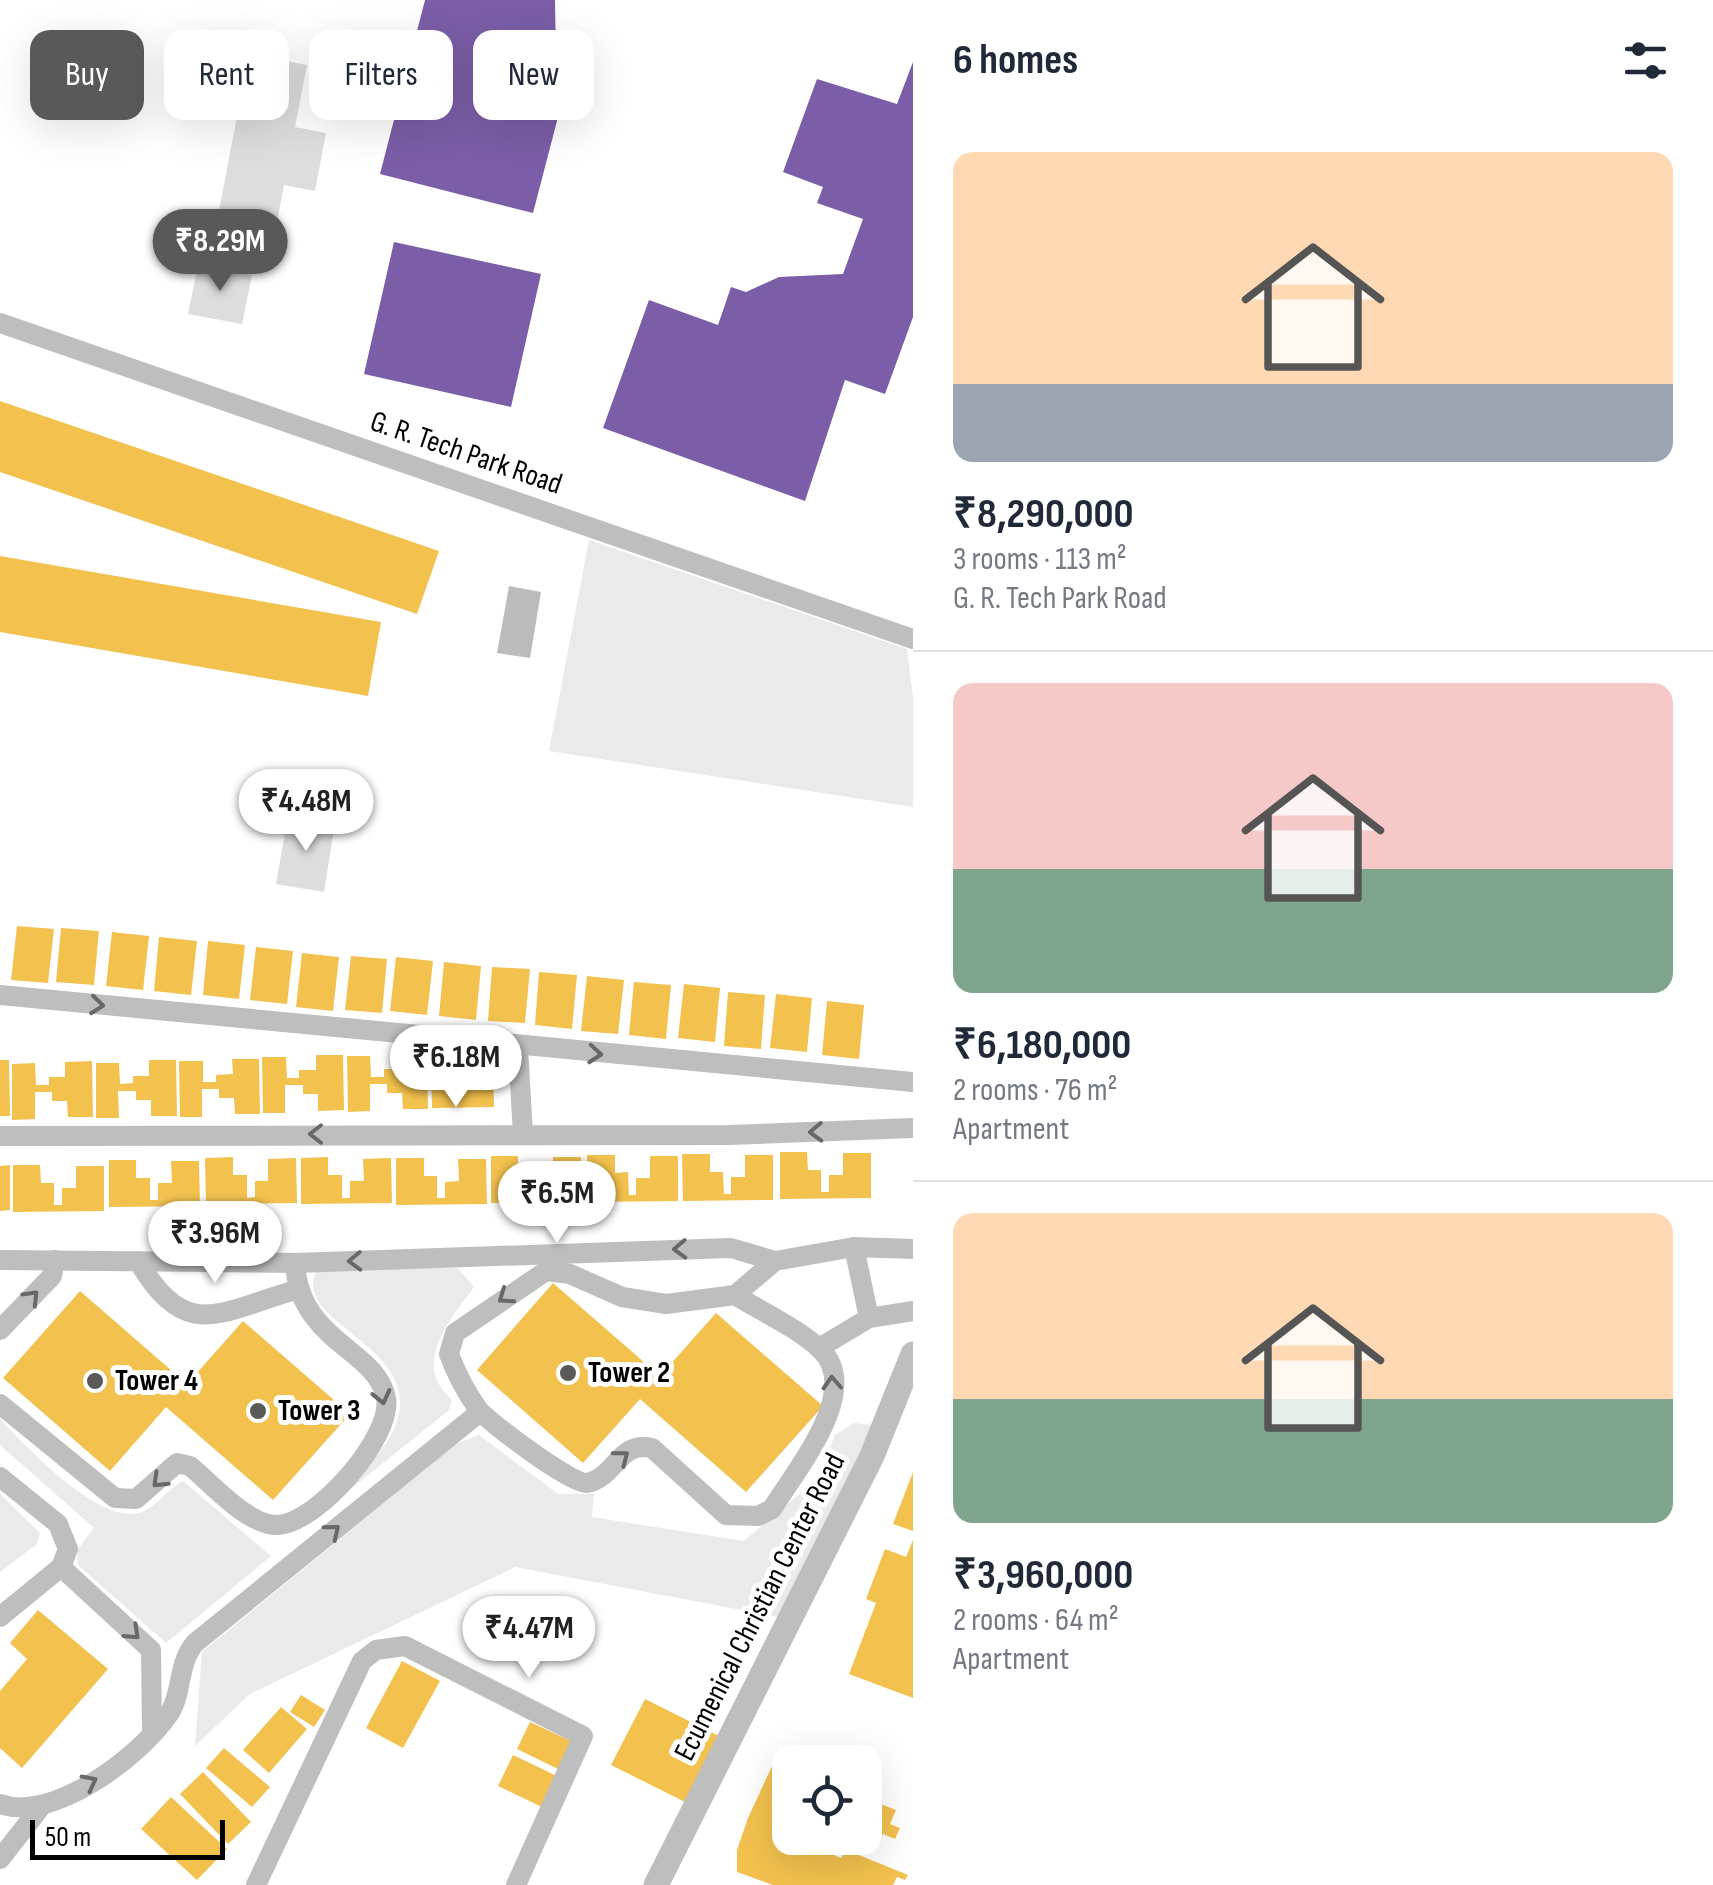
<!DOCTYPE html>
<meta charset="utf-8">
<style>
body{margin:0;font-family:"Sofia Sans Condensed",sans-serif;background:#f6f6f7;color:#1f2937;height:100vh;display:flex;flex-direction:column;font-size:38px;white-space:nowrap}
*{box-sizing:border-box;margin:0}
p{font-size:32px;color:#747a83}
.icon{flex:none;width:55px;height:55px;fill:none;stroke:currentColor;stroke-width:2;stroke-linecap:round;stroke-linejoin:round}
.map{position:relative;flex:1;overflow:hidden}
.details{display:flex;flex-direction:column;background:#fff;width:800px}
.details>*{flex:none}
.top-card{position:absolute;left:30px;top:30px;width:732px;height:90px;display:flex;gap:20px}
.buttons{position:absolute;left:772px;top:1745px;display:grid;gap:20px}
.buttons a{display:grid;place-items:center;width:110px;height:110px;border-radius:20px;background:#fff;box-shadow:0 10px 40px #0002;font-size:50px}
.scale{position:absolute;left:30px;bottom:25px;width:195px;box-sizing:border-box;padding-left:10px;border:5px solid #000;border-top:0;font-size:28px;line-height:35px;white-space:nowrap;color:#000;-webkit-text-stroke:8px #fff;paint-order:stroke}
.price{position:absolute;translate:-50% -85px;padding:0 22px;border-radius:35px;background:#fff;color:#222;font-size:32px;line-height:65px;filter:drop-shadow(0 2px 5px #0008)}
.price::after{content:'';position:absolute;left:50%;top:60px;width:30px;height:22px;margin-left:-15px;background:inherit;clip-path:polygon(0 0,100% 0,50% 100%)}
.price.active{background:#595959;color:#fff}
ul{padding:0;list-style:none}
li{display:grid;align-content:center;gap:20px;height:530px;padding:0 40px}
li+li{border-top:2px solid #e0e1e3}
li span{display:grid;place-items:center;height:310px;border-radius:20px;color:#555}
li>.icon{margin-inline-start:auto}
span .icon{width:180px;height:180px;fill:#fffc;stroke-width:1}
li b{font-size:42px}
h2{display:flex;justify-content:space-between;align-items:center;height:120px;padding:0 40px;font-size:42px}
.chip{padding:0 35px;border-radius:20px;background:#fff;box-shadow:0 10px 40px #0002;font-size:35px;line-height:90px}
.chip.active{background:#595959;color:#fff}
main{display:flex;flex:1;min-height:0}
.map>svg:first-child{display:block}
</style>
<main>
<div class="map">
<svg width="913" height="1885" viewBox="0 0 913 1885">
<rect width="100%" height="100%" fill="#fff"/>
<g fill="#eaeaea">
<path d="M589 540 907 649 913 697V807L549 751Z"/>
<path d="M319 1266 458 1268 474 1287C456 1312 417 1356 442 1389 445 1394 449 1396 452 1401L449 1410 342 1496C359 1474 389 1448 397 1421 422 1342 283 1322 319 1266Z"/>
<path d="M0 1419C26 1447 99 1524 139 1513 156 1508 167 1489 183 1481L271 1556 166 1643 78 1565 77 1550 94 1528 0 1445Z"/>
<path d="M854 1423 873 1425 784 1618 515 1567 250 1694 195 1746 202 1652 456 1444 479 1435 558 1494H594L592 1517 744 1541 818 1478 835 1435Z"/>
<path d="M0 1494 40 1533 37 1544 0 1572Z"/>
</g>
<path fill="#bcbcbc" d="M509 586 541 592 530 658 497 653Z"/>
<g fill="#f2c14e">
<path d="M0 401 439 551 417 614 0 472Z"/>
<path d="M0 556 381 622 368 696 0 632Z"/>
<path d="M17 926 54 929 48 983 11 980Z"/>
<path d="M61 928 99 931 94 985 56 982Z"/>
<path d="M112 932 149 936 143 990 106 986Z"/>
<path d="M159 937 197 941 191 995 154 991Z"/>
<path d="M208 941 245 945 239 999 203 995Z"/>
<path d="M256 947 293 951 287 1004 250 1000Z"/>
<path d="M302 953 339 957 333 1011 296 1007Z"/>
<path d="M351 956 387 959 382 1013 345 1010Z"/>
<path d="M396 957 433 961 427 1015 390 1011Z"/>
<path d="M444 962 481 966 476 1020 439 1016Z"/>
<path d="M492 967 530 969 525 1023 488 1021Z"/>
<path d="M539 972 577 975 572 1029 535 1025Z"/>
<path d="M587 976 624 980 618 1034 581 1031Z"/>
<path d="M634 982 671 985 666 1039 629 1035Z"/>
<path d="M684 984 720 988 715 1042 678 1038Z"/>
<path d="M728 992 765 995 761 1049 724 1046Z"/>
<path d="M776 994 812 998 807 1052 770 1048Z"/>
<path d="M827 1001 864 1005 859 1059 822 1055Z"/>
<path d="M427 1053 428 1109H403L402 1093H387V1084H370V1111L348 1112 347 1056H370L371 1077H384V1069H400V1054Z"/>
<path d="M316 1055H343L344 1110 318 1111V1094H303V1085H285V1113H263L262 1057H286L287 1078H299V1070H316Z"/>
<path d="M232 1059H259L260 1114H235L234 1098H219V1089H202V1117H180L179 1061H203V1082H216V1075L233 1074Z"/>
<path d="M0 1060H9L10 1116H0Z"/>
<path d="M149 1060H176L177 1116H151V1100H136V1091H118L119 1118H96V1063H119L120 1084 133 1083V1076H149Z"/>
<path d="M92 1061 93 1117H68L67 1101H52V1092H35V1119L12 1120V1064L35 1063 36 1085H49V1077H65V1062Z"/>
<path d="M468 1062V1070L493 1069 494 1107 432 1108 431 1063Z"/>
<path d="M780 1152H807L808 1170H821V1192H829V1175H843V1153H871V1198L780 1199Z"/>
<path d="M682 1154H710V1172H723L724 1194H731V1177H745V1155H773V1200L683 1201Z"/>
<path d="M587 1155H615V1173L628 1172 629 1195H636V1178H650V1156H678V1201L588 1202Z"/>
<path d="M491 1156H518V1174H532V1196H540L539 1179H553V1157H581V1202L491 1203Z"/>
<path d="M233 1157V1175H247V1198L255 1197V1181H268V1159L296 1158 297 1203 206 1204 205 1158Z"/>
<path d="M328 1157V1175H342V1198H350V1181H364L363 1159 391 1158 392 1203 301 1204V1158Z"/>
<path d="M396 1158H424V1176H437V1198H445V1182L459 1181 458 1159H486L487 1204 396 1205Z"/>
<path d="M109 1160H136V1178H150V1200H158V1183H172L171 1161H199L200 1206 109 1207Z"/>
<path d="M10 1165V1210L0 1211V1166Z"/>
<path d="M13 1165H40L41 1183H54V1205H62V1188H76V1166H104V1211L13 1212Z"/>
<path d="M553 1283 660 1376 716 1313 823 1406 746 1492 640 1399 583 1463 477 1370Z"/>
<path d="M80 1291 187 1384 243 1321 350 1414 273 1500 166 1407 110 1471 3 1378Z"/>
<path d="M913 1472V1531L893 1524Z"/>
<path d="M913 1540V1698L849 1674 876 1603 866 1599 885 1549 906 1557Z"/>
<path d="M38 1610 108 1669 22 1768 0 1748V1691L27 1659 10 1643Z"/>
<path d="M402 1661 440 1681 403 1748 366 1728Z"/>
<path d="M301 1695 325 1710 314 1727 290 1712Z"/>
<path d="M645 1699 719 1736 685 1802 611 1765Z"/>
<path d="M281 1707 307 1729 269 1773 243 1750Z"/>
<path d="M530 1722 573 1742 560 1770 517 1749Z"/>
<path d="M224 1748 270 1787 252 1807 206 1768Z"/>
<path d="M513 1755 557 1776 542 1807 498 1786Z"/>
<path d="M773 1764 790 1770V1838L786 1847 799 1853 804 1842 841 1858 846 1849 819 1838H861L854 1853 908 1875 905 1880 897 1877 893 1885H773L737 1872V1850L748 1818Z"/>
<path d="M203 1772 251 1822 228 1844 180 1794Z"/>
<path d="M171 1797 227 1849 197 1880 141 1829Z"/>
<path d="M865 1798 896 1810 890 1824 900 1828 895 1839 883 1834 880 1843 865 1836Z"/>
</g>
<g fill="#7b5ea7">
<path d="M425 0H555L557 121 533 213 380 174Z"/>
<path d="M913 62V317L885 394 845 380 805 501 603 428 649 300 718 325 731 287 746 292 779 277 843 274 863 219 817 203 823 187 783 172 817 79 897 104Z"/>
<path d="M394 242 541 274 511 407 364 374Z"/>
</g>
<g fill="#ddd">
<path d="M249 54 307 65 295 127 326 133 315 191 284 185 269 264 211 252Z"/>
<path d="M198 265 252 275 242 324 188 314Z"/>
<path d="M288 815 335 823 324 892 276 884Z"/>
</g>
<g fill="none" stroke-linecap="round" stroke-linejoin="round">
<g stroke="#bebebe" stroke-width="20">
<path d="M0 323 913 639"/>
<path d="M0 995 913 1082"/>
<path d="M518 1047 523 1135"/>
<path d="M0 1136 729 1135 913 1128"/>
<path d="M854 1247 869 1318"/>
<path d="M0 1260 295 1263 731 1248 775 1261"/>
<path d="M138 1261C187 1343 218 1312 296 1290"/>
<path d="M735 1295C762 1312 798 1328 821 1350 863 1391 795 1471 772 1509L758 1516 726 1515 652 1448C619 1440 615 1478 587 1483 574 1486 488 1422 478 1409 466 1392 456 1373 449 1354L455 1333 546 1271 570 1274 622 1297 666 1304 735 1295 775 1261 854 1247 913 1249"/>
<path d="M0 1330 52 1276 55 1260"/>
<path d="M819 1348 869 1318 913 1311"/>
<path d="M0 1404 115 1498 136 1499 177 1463 190 1466C212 1484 248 1526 278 1525 317 1523 393 1437 386 1398 377 1349 299 1342 295 1263"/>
<path d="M0 1477 58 1524 68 1549 61 1567 0 1617"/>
<path d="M61 1567 151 1650 152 1731"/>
<path d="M0 1804C52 1823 140 1757 169 1714 183 1693 177 1664 195 1643L480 1412"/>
<path d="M0 1859 40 1808"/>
<path d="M256 1885 362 1661 376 1650 405 1646 583 1736 516 1885"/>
</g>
<path stroke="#bebebe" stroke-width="25" d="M656 1885 872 1456 913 1354"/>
</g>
<defs><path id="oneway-chevron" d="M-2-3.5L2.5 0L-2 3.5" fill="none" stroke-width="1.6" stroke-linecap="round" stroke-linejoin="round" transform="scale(2.5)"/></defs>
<g stroke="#686868">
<use href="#oneway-chevron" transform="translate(97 1005) rotate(6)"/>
<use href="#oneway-chevron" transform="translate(595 1054) rotate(5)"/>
<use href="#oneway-chevron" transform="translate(816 1132) rotate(178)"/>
<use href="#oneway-chevron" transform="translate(316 1134) rotate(-180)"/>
<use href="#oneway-chevron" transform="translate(680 1249) rotate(178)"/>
<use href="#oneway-chevron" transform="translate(355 1261) rotate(178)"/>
<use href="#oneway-chevron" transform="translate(32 1297) rotate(-46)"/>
<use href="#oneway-chevron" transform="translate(505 1297) rotate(145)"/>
<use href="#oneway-chevron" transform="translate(832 1383) rotate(-93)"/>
<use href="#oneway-chevron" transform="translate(382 1397) rotate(77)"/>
<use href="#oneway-chevron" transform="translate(622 1457) rotate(-38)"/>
<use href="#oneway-chevron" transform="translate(159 1481) rotate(136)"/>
<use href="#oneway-chevron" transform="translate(333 1531) rotate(-39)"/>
<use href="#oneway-chevron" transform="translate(133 1633) rotate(43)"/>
<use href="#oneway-chevron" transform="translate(90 1782) rotate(-27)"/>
</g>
<g fill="#595959" stroke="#fff" stroke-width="4">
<circle cx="568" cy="1373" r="10"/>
<circle cx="95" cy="1381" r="10"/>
<circle cx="258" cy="1411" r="10"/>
</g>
<g text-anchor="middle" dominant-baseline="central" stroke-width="10" stroke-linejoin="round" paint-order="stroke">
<g font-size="30" fill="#000" stroke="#fff">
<text transform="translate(466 453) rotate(19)">G. R. Tech Park Road</text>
<text transform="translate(760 1607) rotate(-63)">Ecumenical Christian Center Road</text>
</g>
<g font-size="30" font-weight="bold" fill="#000" stroke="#fff" text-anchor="start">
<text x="588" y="1373">Tower 2</text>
<text x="115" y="1381">Tower 4</text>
<text x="278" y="1411">Tower 3</text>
</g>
</g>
</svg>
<div class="buttons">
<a><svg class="icon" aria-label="locate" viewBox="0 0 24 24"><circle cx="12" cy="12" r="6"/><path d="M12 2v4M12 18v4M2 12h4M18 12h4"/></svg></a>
</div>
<div class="scale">50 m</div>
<b class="price active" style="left:220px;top:294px">₹8.29M</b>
<b class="price" style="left:306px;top:854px">₹4.48M</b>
<b class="price" style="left:456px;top:1110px">₹6.18M</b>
<b class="price" style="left:557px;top:1246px">₹6.5M</b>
<b class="price" style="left:215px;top:1286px">₹3.96M</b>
<b class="price" style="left:529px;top:1681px">₹4.47M</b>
<div class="top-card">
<a class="chip active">Buy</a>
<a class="chip">Rent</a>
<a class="chip">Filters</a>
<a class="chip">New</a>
</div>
</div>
<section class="details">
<h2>6 homes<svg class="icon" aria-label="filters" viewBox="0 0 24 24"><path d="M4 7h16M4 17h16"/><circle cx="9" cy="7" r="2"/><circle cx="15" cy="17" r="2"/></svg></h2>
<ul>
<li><span style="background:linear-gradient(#ffd9b3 75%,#9aa5b1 0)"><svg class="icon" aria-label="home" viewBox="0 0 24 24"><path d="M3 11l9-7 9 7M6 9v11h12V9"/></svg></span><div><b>₹8,290,000</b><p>3 rooms · 113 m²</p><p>G. R. Tech Park Road</p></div></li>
<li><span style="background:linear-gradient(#f6c9c9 60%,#7fa58c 0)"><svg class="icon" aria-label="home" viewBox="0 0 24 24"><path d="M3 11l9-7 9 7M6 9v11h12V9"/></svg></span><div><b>₹6,180,000</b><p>2 rooms · 76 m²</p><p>Apartment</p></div></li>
<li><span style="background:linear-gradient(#ffd9b3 60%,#7fa58c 0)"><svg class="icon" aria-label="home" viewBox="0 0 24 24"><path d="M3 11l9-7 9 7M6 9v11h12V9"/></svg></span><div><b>₹3,960,000</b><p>2 rooms · 64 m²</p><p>Apartment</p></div></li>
</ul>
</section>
</main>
